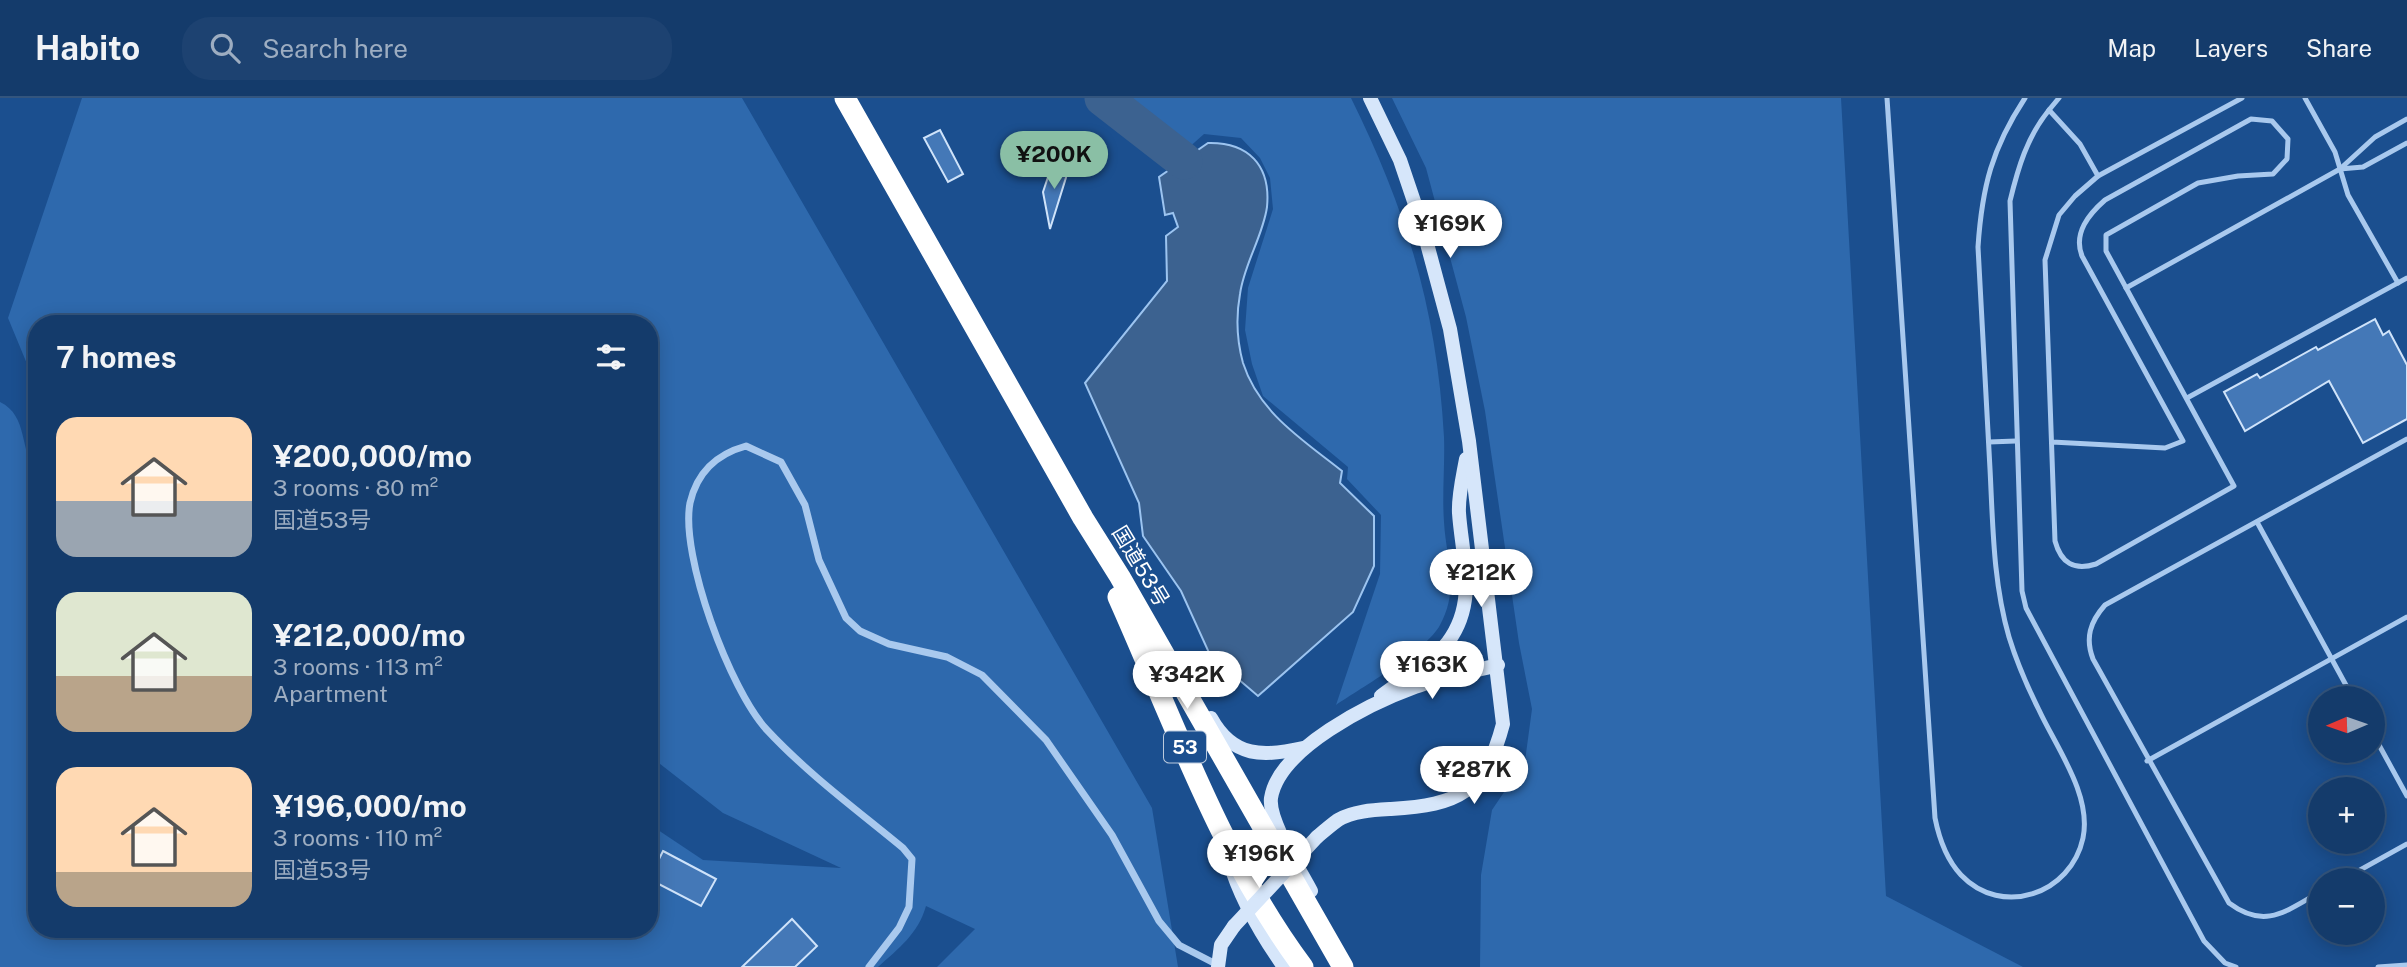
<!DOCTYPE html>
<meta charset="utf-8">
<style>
body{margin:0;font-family:"Public Sans","Noto Sans JP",sans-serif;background:#1d4271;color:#f1f3f6;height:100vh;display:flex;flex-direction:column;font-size:26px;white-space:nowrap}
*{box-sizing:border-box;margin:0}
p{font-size:23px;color:#9dadc1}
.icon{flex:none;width:38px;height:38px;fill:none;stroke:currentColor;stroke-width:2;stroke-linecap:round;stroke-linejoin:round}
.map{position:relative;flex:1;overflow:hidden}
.side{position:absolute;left:28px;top:217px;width:630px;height:623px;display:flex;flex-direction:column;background:#143b6b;border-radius:28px;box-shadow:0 4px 18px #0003,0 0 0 2px #33557e}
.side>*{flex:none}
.needle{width:46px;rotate:268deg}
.tools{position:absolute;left:2308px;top:588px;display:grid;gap:14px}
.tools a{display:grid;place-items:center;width:77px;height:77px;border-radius:50%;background:#143b6b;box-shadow:0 4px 18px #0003,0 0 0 2px #33557e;font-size:35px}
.price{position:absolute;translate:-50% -60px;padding:0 16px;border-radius:24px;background:#fff;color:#222;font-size:23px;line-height:46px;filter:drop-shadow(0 2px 4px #0008)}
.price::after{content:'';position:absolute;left:50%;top:42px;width:21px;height:16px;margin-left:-10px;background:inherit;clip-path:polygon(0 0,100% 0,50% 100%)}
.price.on{background:#8abfa5;color:#111}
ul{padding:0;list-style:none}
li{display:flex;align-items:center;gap:21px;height:175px;padding:0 28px}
li span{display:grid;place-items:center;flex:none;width:196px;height:140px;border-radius:21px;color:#555}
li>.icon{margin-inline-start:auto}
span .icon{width:84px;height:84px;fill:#fffc;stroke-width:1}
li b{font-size:30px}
h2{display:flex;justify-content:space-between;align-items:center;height:84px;padding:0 28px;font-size:30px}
header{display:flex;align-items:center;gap:42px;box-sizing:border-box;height:98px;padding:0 35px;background:#143b6b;border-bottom:2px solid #33557e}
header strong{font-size:33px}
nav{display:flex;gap:38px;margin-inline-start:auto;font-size:24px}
.search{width:490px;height:63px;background:#1d4271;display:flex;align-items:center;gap:18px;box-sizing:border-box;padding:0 24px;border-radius:28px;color:#9dadc1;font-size:26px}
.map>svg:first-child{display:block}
</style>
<header>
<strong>Habito</strong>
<div class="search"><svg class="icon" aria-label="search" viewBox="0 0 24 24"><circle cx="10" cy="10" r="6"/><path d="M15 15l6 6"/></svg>Search here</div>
<nav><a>Map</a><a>Layers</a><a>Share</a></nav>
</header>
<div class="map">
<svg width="2407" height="869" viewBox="0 0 2407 869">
<rect width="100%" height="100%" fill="#1b4f8f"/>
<g fill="#2e69ad">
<path d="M82 0H742L1152 710 1178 869H937L975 831 926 808C918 836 899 850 878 869H0V304C29 318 19 353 37 376V831H649V720L658 732 703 762 841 770 723 715 655 662 649 646V226H37V290L8 220Z"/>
<path d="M1119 0H1351C1407 113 1437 213 1444 339 1445 367 1442 396 1444 424 1446 461 1460 490 1440 527 1427 552 1361 590 1336 607L1380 476 1381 417 1347 381 1348 369 1263 298 1252 266 1245 232 1248 190 1273 111 1270 80 1260 60 1241 40 1204 36 1186 52Z"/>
<path d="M1392 0H1841L1886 798 2023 869H1480L1481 777 1492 712 1525 663 1532 611 1519 545 1485 313 1466 219 1426 70Z"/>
</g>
<path fill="#3c6290" stroke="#9cc4f0" stroke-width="2" d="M1208 45C1248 44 1271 67 1267 109 1263 138 1244 166 1240 196 1236 218 1237 243 1243 265 1259 315 1303 342 1342 373L1340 385 1374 418V468L1353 514 1258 598 1210 557 1181 493 1143 438 1139 405 1085 285 1167 183 1166 138 1178 129 1173 115 1165 117 1159 79Z"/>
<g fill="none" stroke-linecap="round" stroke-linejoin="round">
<path stroke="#3c6290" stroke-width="37" d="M1103 0 1184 63"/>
</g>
<g fill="#4478b7" stroke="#cfe3fa" stroke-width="2">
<path d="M940 32 963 76 948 84 924 40Z"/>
<path d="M1052 67 1068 73 1050 131 1043 94Z"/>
<path d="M2375 221 2383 237 2389 233 2407 267V321L2363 345 2329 283 2245 333 2224 294 2257 276 2260 280 2316 249 2318 252Z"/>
<path d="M663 753 716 781 701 808 649 781Z"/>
<path d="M792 821 817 848 795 869H742Z"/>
</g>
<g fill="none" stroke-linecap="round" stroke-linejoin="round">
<g stroke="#a9c9ee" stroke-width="5">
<path d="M1887 0 1935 720C1939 740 1946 761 1961 777 2002 820 2071 796 2083 740 2092 697 2056 649 2039 612 2027 588 2017 565 2009 539 1993 484 1993 428 1990 371 1986 297 1982 223 1978 149 1982 89 1992 50 2025 0"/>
<path d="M2305 0 2335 54 2348 97 2398 185"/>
<path d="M2049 12 2059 0"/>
<path d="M2340 71 2363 69 2407 45"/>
<path d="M2126 190 2340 71 2375 39 2407 21"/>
<path d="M2187 300 2407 180"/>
<path d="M1989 344 2016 343"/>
<path d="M2052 344 2165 350 2183 343 2082 158C2073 135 2089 116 2105 102L2251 21 2272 23 2288 41 2287 61 2273 76 2238 78 2198 85 2106 137V153L2234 388 2096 466C2074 473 2061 465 2055 443L2045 162 2059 117 2075 98 2098 78"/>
<path d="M2257 424 2353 600"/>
<path d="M2373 636 2407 698"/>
<path d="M2147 663 2407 519"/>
<path d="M2342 782 2407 746"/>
<path d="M2320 794C2286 813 2265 832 2229 805L2093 561C2085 540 2090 524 2105 507L2407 341"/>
<path d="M2236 869 2225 865 2204 843 2026 510 2022 493 2010 103C2018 70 2027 39 2049 12L2080 46 2098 78 2242 0"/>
<path d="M2378 869 2407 867"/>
</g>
<path stroke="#a9c9ee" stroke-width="7" d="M869 869 899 830 909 809 912 761 903 750C857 712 808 676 767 632 730 592 680 458 690 405 697 374 717 356 746 348L781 364 805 407 819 462 846 520 860 533 889 546 947 559 982 577 1046 642 1112 737 1159 823 1179 847 1218 867"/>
<g stroke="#d6e6fa" stroke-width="14">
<path d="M1381 598C1403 581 1431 566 1448 544 1478 504 1462 459 1459 415 1458 398 1463 378 1466 361"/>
<path d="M1211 620C1233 660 1264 659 1303 650"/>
<path d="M1317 739C1324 733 1331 727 1338 722 1353 713 1374 712 1391 711 1459 707 1485 694 1503 626L1469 343 1450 231 1422 127 1400 62 1370 0"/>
<path d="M1229 762C1240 801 1261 836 1284 869"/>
<path d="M1311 793C1300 772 1268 722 1271 700 1279 650 1371 605 1415 589 1442 579 1471 574 1498 567"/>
<path d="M1218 869 1221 847 1234 828"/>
</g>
<g stroke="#fff" stroke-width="21">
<path d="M845 0 1083 420 1120 479 1343 869"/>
<path d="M1118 499C1174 624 1221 759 1303 869"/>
</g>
<path stroke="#d6e6fa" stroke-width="14" d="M1234 828 1317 739"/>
</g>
<g text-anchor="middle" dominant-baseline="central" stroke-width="5" stroke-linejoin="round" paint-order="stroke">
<rect fill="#1b4f8f" stroke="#bbcadd" stroke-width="2" x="1164" y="633.5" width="42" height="31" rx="5"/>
<g font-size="19" font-weight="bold" fill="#fff">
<text x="1185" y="649">53</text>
</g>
<g font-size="21" fill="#fff" stroke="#1b4f8f">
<text transform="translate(1141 468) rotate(59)">国道53号</text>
</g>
</g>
</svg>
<div class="tools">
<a><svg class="needle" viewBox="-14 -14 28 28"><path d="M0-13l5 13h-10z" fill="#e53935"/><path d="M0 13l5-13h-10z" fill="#9dadc1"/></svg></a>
<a>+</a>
<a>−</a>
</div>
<b class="price on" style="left:1054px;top:93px">¥200K</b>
<b class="price" style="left:1450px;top:162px">¥169K</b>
<b class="price" style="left:1481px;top:511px">¥212K</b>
<b class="price" style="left:1432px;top:603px">¥163K</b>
<b class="price" style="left:1187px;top:613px">¥342K</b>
<b class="price" style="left:1474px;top:708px">¥287K</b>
<b class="price" style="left:1259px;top:792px">¥196K</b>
<section class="side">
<h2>7 homes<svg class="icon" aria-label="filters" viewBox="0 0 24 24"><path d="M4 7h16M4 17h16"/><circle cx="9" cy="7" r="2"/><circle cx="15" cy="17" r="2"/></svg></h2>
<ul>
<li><span style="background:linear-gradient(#ffd9b3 60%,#9aa5b1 0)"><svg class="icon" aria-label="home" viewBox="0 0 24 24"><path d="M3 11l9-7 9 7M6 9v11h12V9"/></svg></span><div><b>¥200,000/mo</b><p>3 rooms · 80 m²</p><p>国道53号</p></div></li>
<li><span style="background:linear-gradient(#dfe7d0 60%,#b9a48a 0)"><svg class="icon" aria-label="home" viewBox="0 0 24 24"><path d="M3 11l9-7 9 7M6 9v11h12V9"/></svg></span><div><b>¥212,000/mo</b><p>3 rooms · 113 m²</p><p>Apartment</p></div></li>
<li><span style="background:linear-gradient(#ffd9b3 75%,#b9a48a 0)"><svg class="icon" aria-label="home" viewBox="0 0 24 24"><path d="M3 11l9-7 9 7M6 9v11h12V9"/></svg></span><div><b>¥196,000/mo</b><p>3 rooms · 110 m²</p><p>国道53号</p></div></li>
</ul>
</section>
</div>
